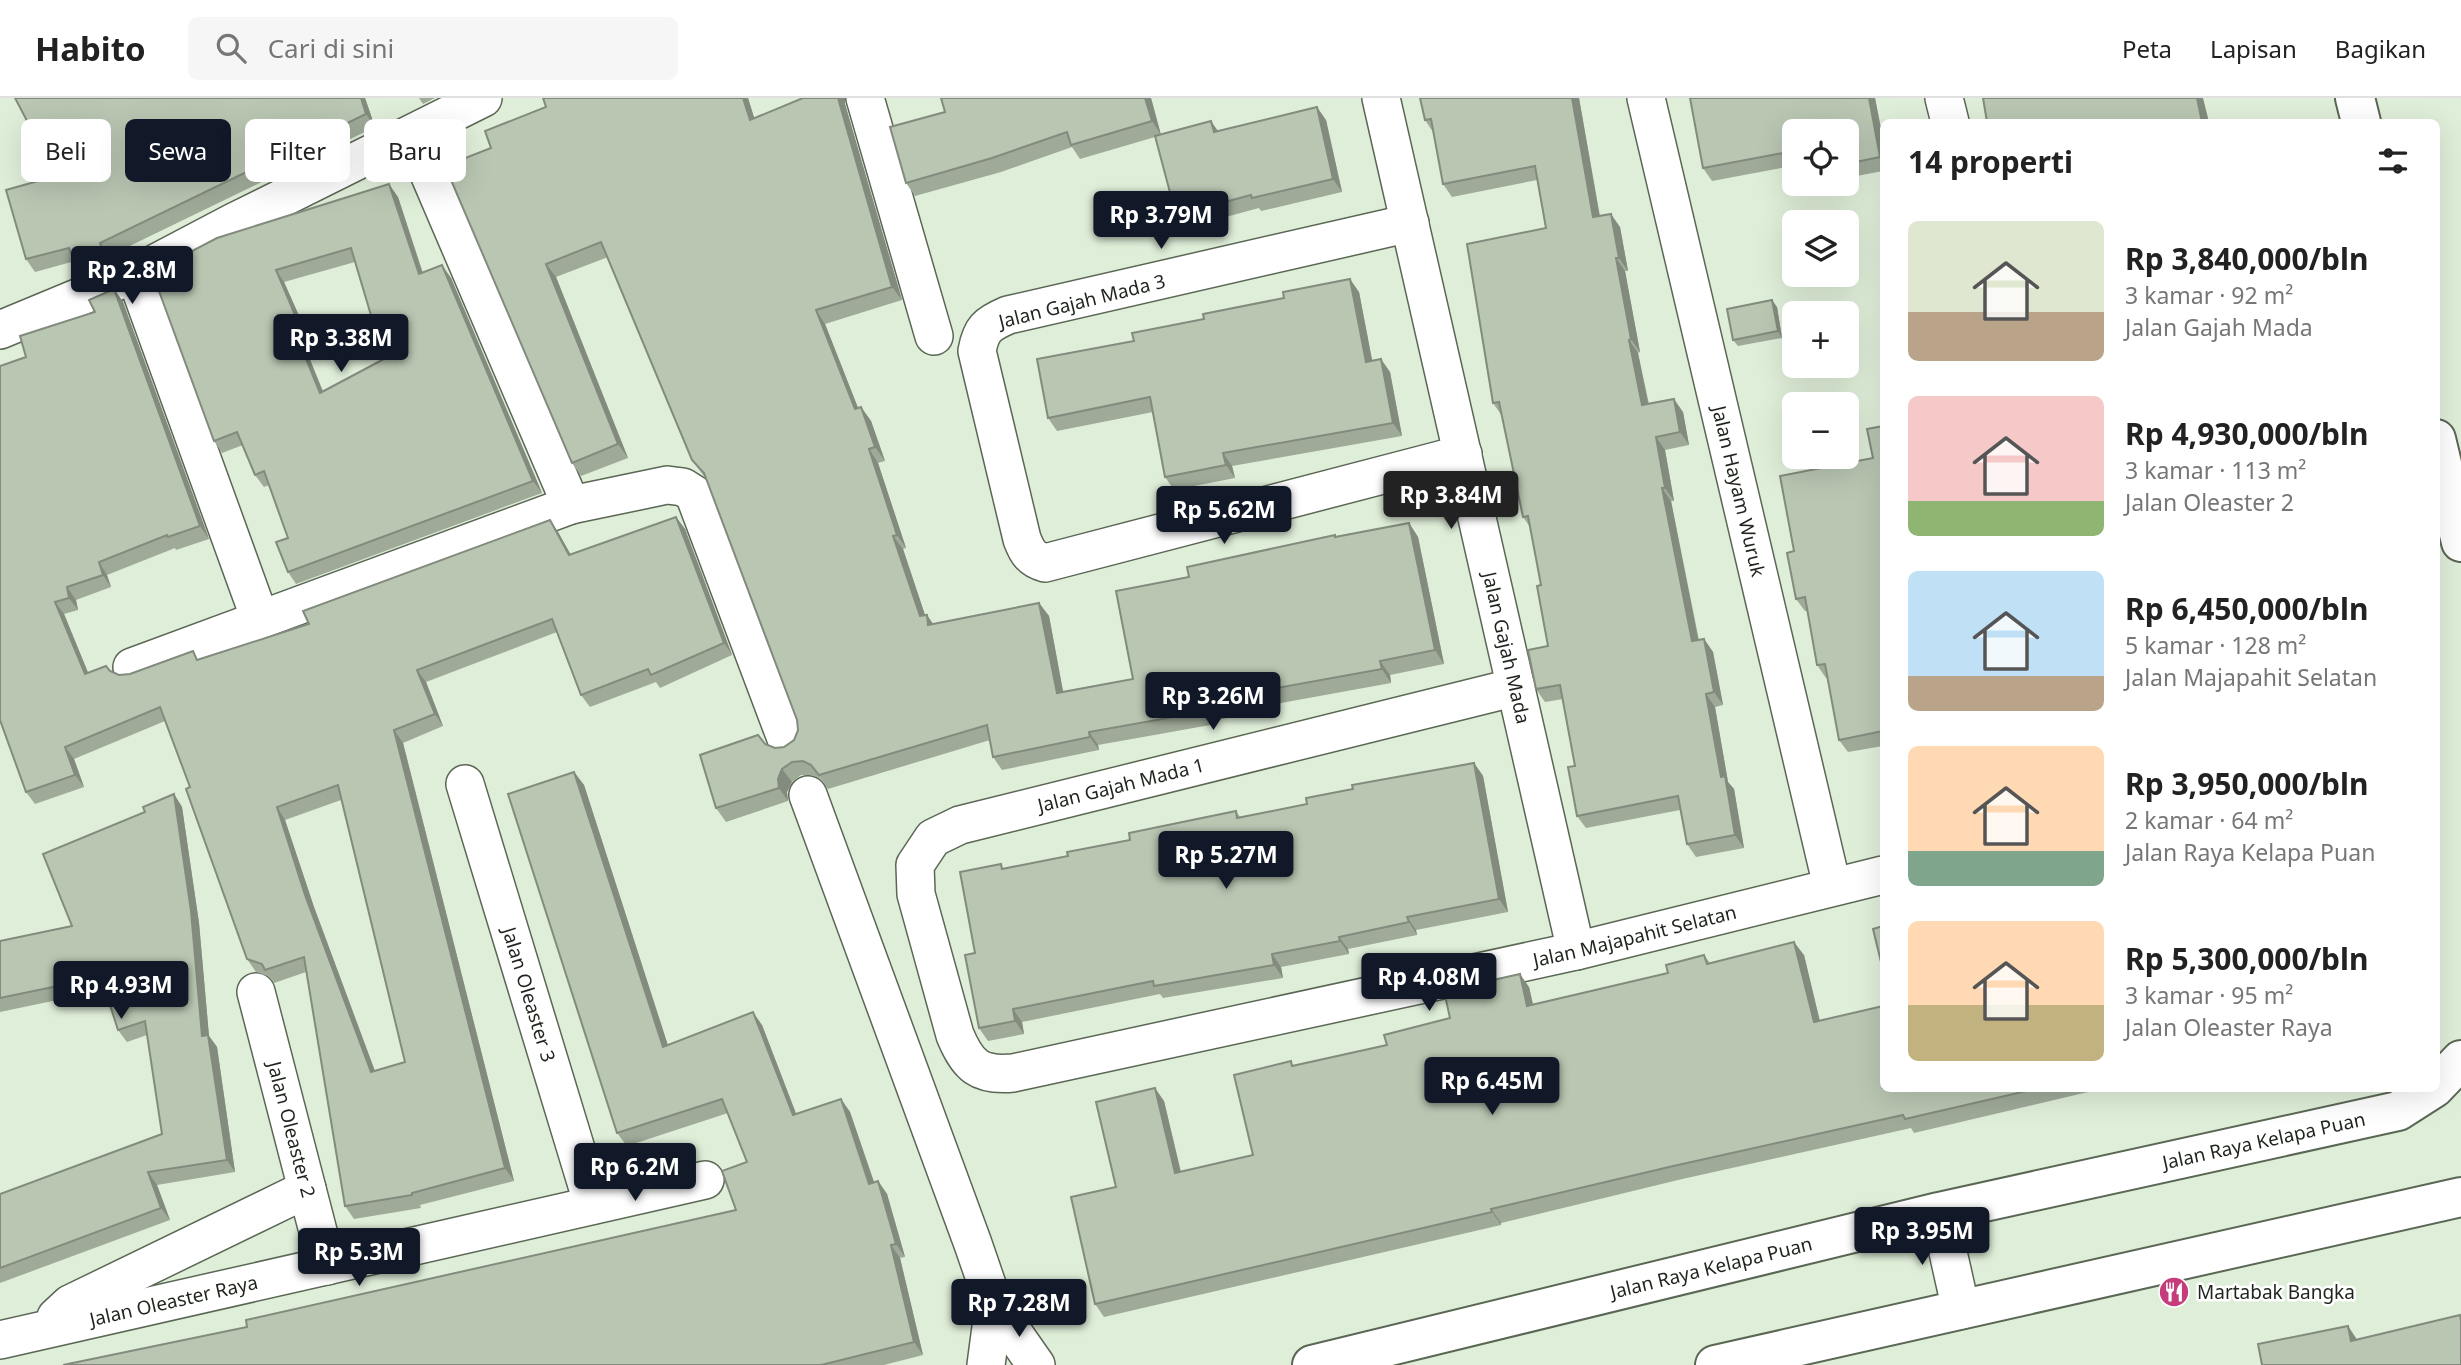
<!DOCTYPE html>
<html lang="id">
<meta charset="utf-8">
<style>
body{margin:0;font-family:"Noto Sans",sans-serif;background:#f6f6f6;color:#222;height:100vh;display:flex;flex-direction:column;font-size:26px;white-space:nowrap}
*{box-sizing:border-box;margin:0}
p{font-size:23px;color:#767676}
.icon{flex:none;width:38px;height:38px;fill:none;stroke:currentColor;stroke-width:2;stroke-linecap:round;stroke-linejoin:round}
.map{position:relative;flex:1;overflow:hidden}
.side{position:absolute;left:1880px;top:21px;width:560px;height:973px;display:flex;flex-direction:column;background:#fff;border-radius:10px;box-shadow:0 7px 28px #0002}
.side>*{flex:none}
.hud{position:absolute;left:21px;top:21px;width:665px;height:63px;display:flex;gap:14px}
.controls{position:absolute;left:1782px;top:21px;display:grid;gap:14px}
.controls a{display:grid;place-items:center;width:77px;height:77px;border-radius:10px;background:#fff;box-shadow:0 7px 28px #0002;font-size:35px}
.price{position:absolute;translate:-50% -60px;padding:0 16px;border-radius:7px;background:#111827;color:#fff;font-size:23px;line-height:46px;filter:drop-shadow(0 2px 4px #0008)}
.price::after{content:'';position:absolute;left:50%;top:42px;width:21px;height:16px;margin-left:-10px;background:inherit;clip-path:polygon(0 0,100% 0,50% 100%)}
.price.active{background:#222;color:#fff}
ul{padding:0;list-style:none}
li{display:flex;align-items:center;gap:21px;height:175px;padding:0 28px}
li span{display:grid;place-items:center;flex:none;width:196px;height:140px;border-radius:10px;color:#555}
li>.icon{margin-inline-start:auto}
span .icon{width:84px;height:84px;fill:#fffc;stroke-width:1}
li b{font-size:30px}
h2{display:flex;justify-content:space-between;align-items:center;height:84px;padding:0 28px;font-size:30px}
.tag{padding:0 24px;border-radius:10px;background:#fff;box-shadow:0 7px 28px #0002;font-size:24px;line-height:63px}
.tag.active{background:#111827;color:#fff}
header{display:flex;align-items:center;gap:42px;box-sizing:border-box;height:98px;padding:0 35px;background:#fff;border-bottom:2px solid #e0e0e0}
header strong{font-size:33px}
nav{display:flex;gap:38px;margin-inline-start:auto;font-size:24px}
.search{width:490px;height:63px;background:#f6f6f6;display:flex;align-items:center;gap:18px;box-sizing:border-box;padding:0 24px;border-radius:10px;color:#767676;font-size:26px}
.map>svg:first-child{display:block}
</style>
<header>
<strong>Habito</strong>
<div class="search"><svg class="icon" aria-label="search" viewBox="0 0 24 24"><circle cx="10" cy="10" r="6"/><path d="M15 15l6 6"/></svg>Cari di sini</div>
<nav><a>Peta</a><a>Lapisan</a><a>Bagikan</a></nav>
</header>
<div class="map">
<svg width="2461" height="1267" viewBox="0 0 2461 1267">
<rect width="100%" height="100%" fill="#dfeed9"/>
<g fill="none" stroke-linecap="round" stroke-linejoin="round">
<g stroke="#5b6755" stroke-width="40">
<g id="street">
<path d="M865 0 934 238"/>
<path id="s1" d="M1381 0 1576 853"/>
<path id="s2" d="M1646 0 1832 788"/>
<path d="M1944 0 1950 24"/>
<path d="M412 36 571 407"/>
<path d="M1410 125 1008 217C987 226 981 231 977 253L1022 441C1027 454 1031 461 1045 465L1463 356"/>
<path d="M135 176 260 521"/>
<path d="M0 232 135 176 234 124 483 0"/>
<path d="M132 569 571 407 667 387 683 389 694 396 787 643"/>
<path id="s3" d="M1516 589 960 727 933 740 915 767 916 796 955 937C968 968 979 978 1013 975L1576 853 1883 777"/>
<path id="s4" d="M465 686 593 1107"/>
<path d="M808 697 973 1146 994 1207 1036 1267"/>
<path id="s5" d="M256 894 327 1168"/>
<path d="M1939 1114 1961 1212"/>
<path d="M56 1219 70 1206 307 1091"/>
<path id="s6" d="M0 1242 705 1082"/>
<path d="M986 1267 994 1207"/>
</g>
</g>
<g stroke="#5b6755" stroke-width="42">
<g id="secondary">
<path d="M2436 988 2461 962"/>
<path id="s7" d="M1312 1267 1939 1114 2398 1013 2434 990"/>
<path d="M1715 1267 2461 1099"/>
</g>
</g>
<g stroke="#5b6755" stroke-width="42">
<g id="primary">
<path d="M2355 0 2361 24"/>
<path d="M2436 341 2461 444"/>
</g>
</g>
<use href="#street" stroke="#fff" stroke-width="37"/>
<use href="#secondary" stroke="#fff" stroke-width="38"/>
<use href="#primary" stroke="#fff" stroke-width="38"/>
</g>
<g fill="#9faa99" fill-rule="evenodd">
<path d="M15 0H365L375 29 109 158 111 163 83 175 75 163 35 174 26 161 56 78Z"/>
<path d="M419 0H435L423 6Z"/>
<path d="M748 0 754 20 845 6 902 202 825 226 858 310 861 309 871 323 885 363 878 365 906 450 903 451 925 517 933 526 1039 505 1049 518 1063 594 1133 581 1189 479 1335 437 1336 439 1409 425 1418 439 1444 566 1390 577 1391 585 1270 607 1271 612 1216 622V626L1098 647 1099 652 1002 672 993 659 990 642 828 691 821 681 812 677H801L792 684 787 694 788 703 726 724 716 710 765 646 775 650 784 649 794 642 798 632 797 622 706 381 692 362 608 159 556 179 628 360 581 378 572 365 491 50 546 9Z"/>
<path d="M1151 0 1161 37 1218 33 1326 22 1342 94 1261 113 1259 110 1185 130 1176 117 1155 39 1080 61 1072 49 1001 74 915 98 906 85 945 14Z"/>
<path d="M1579 0 1600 118 1620 129 1628 173H1625L1640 254 1638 255 1649 306 1683 314 1689 347 1665 352 1674 403H1671L1699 542 1704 541 1713 554 1723 607 1715 609 1728 684 1734 691 1744 750 1696 759 1687 746 1680 712 1586 730 1577 718 1575 668 1563 601 1545 604 1536 591 1548 548 1541 487 1530 429 1523 419 1502 318 1493 305 1546 130 1537 82 1452 99 1443 86 1433 34 1425 22Z"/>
<path d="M1690 0H1875L1883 41V73L1846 80V33H1794V86H1819L1796 90 1787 78 1786 69 1712 83 1703 70Z"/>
<path d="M398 99 423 175 451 180 542 395 296 486 288 474V440L269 387 264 389 255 377 243 347 222 355 214 343 152 174ZM355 164 384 261 323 293 298 232 304 229 284 184Z"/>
<path d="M114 191 123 204 209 441 176 452 175 450 107 477 111 489 76 502 78 512 64 516 88 575 110 573 119 577 130 576 199 561 309 526 558 434 571 457 676 419 685 431 732 557 660 590 656 584 590 609 581 597 557 534 426 584 443 628 403 645 514 1083 420 1107 421 1110 354 1121 345 1108 306 874 274 885 270 879 256 874 247 861 190 689 165 623 74 661 84 689 35 706 26 694V259L95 214ZM341 702 405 964 375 973 314 809 285 722Z"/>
<path d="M1359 194 1372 263 1390 274 1402 338 1232 368 1235 380 1174 392 1165 379 1153 314 1057 333 1048 320 1134 243 1204 221Z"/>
<path d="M1777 209 1782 240 1738 248 1733 242Z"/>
<path d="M1883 328V648L1848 654 1839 642 1828 580H1826L1817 567 1807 513H1805L1796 501 1794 453 1873 360Z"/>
<path d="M1474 665 1483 678 1508 814 1416 832 1417 837 1348 851 1349 856 1281 869 1283 880 1163 900 1160 896 1022 924 1024 936 988 943 979 930 975 855 1004 770 1068 758 1236 713 1240 719 1307 706Z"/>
<path d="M574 674 584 687 668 948 762 927 796 1016 841 1001 850 1014 874 1084 878 1083 887 1096 905 1159 900 1160 923 1257 884 1267H63L247 1229 736 1112 747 1064 728 1015 627 1048 617 1035Z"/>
<path d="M174 696 182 709 199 825 209 938 217 949 235 1074 157 1087 170 1122 0 1185V1096L162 1036 147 937 127 944 118 932 105 892 0 914V843L72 828 145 714Z"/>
<path d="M1704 857 1710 865 1804 857 1820 923 1883 990H2105L1914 1035 1911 1030 1678 1082 1501 1125V1127L1104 1219 1095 1206 1116 1089 1164 1003 1181 1074 1253 1057 1294 968 1387 947 1450 920 1529 889 1533 906 1668 875Z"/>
</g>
<g fill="#828b7d">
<path d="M361 0H365L375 29 366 16Z"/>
<path d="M743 0H748L759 35 750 22Z"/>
<path d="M838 0H845V6L902 202 892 189Z"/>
<path d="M1145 0H1151L1161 37 1152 23Z"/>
<path d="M1572 0H1579L1602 132 1593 119Z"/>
<path d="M1869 0H1875L1883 41V63L1880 59Z"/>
<path d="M2197 0H2203L2209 24H2202Z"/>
<path d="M1317 9 1326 22 1342 94 1333 81Z"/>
<path d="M1211 23 1220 36 1214 34Z"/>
<path d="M389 86 398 99 427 189 419 176Z"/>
<path d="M1611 116 1620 129 1628 173 1619 160Z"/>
<path d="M100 145 109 158 111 163 102 150Z"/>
<path d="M1616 160 1625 173 1640 254 1631 241Z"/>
<path d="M546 166 556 179 628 360 618 346Z"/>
<path d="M442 167 451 180 542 395 533 383Z"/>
<path d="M276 172 284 184 304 229 295 217Z"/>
<path d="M1350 181 1359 194 1375 277 1366 264Z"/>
<path d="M114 191 123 204 209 441 200 428Z"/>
<path d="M1772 202 1777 209 1782 240 1778 233Z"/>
<path d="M816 212 825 226 864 325 855 311Z"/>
<path d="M289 219 298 232 328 307 320 295Z"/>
<path d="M1629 242 1638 255 1651 320 1642 307Z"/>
<path d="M1381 261 1390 274 1402 338 1393 325Z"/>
<path d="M1674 301 1683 314 1689 347 1680 334Z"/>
<path d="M861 309 871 323 885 363 875 349Z"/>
<path d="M1656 339 1665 352 1674 403 1665 390Z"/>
<path d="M869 351 878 365 906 450 897 437Z"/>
<path d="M1223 355 1232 368 1235 380 1226 367Z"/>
<path d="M1662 390 1671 403 1701 556 1692 543Z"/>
<path d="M676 419 685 431 732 557 724 545Z"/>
<path d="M550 422 558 434 578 470 569 457Z"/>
<path d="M1409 425 1418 439 1444 566 1435 552Z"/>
<path d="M893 438 903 451 927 523V517L936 530 937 540 920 518Z"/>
<path d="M99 464 107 477 111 489 103 477Z"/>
<path d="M67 489 76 502 78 512 69 500Z"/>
<path d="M55 504 64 516 94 589 85 576Z"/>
<path d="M1039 505 1049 518 1066 609 1057 595Z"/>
<path d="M1704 541 1713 554 1723 607 1714 594Z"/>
<path d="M1380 563 1390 577 1391 585 1382 571Z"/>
<path d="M417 572 426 584 443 628 435 616Z"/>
<path d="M1260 593 1270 607 1271 612 1261 598Z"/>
<path d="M1706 596 1715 609 1728 684 1734 691 1744 750 1735 737 1721 679Z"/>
<path d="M1206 609 1216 622V626L1207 613Z"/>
<path d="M394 632 403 645 514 1083 505 1070Z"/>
<path d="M1089 634 1098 647 1099 652 1090 639Z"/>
<path d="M65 649 74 661 84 689 75 677Z"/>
<path d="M1474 665 1483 678 1508 814 1499 801Z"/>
<path d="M782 671 792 684 787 694 788 703 779 690 778 681Z"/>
<path d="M574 674 584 687 673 963 663 949Z"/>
<path d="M174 696 182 709 199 825 209 938 217 949 235 1074 227 1062 202 938Z"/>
<path d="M277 709 285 722 314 809 380 987 371 974 305 797Z"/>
<path d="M1407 819 1416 832 1417 837 1409 824Z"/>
<path d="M1339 839 1348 851 1349 856 1340 843Z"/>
<path d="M1794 844 1804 857 1823 937 1814 924Z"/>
<path d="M1272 856 1281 869 1283 880 1274 867Z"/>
<path d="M1520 876 1529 889 1536 921 1527 908Z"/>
<path d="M1013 911 1022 924 1024 936 1015 923Z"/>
<path d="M753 914 762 927 802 1031 793 1017Z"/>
<path d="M1155 990 1164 1003 1184 1088 1175 1075Z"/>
<path d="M841 1001 850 1014 879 1099 869 1086Z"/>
<path d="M148 1074 157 1087 170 1122 161 1110Z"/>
<path d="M878 1083 887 1096 905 1159 896 1146Z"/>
<path d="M1491 1111 1501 1125V1127L1492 1114Z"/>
<path d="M891 1147 900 1160 923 1257 914 1244Z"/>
<path d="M2348 1228 2356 1240 2359 1255 2351 1243Z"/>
</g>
<g fill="#b9c6b2" stroke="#828b7d" stroke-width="2" fill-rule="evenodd">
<path d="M15 0H361L366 16 100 145 102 150 74 162 69 150 26 161 6 92 56 78Z"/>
<path d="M543 0H743L750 22 803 0H838L892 189 816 212 855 311 861 309 875 349 869 351 897 437 893 438 920 518 927 517 928 527 1039 505 1057 595 1133 581 1116 493 1189 479 1187 469 1335 437V439L1409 425 1435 552 1380 563 1382 571 1260 593 1261 598 1206 609 1207 613 1089 634 1090 639 993 659 987 627 819 677 811 667 803 663 792 664 782 671 778 681 779 690 716 710 700 657 758 637 765 646 775 650 784 649 794 642 798 632 797 622 704 375 692 362 601 144 546 166 618 346 572 365 445 68 491 50 485 33 546 9Z"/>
<path d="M941 0H1145L1152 23 1071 47 1067 34 992 60 906 85 890 29 945 14Z"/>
<path d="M1420 0H1572L1593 119 1611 116 1619 160H1616L1631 241 1629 242 1642 307 1674 301 1680 334 1656 339 1665 390H1662L1692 543 1704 541 1714 594 1706 596 1721 679 1725 678 1735 737 1687 746 1678 698 1577 718 1568 669 1575 668 1560 587 1536 591 1528 552 1548 548 1537 488 1541 487 1528 418 1523 419 1499 304 1493 305 1467 146 1546 130 1535 68 1443 86 1431 21 1425 22Z"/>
<path d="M1690 0H1869L1880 59 1846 66V33H1794V76L1787 78 1783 55 1703 70Z"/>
<path d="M1983 0H2197L2202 24H1987Z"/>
<path d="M1317 9 1333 81 1252 100 1251 97 1176 117 1155 38 1211 23 1214 34Z"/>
<path d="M389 86 419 176 442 167 533 383 288 474 276 444 288 440 264 373 255 377 237 334 214 343 152 174 217 140ZM351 150 384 261 320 295 289 219 295 217 276 172Z"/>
<path d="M1350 181 1366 264 1381 261 1393 325 1223 355 1226 367 1165 379 1150 299 1048 320 1037 261 1134 243 1132 235 1204 221 1203 216 1284 200 1283 194Z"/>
<path d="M114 191 200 428 168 439 167 437 99 464 103 477 67 489 69 500 55 504 85 576 106 568 110 573 119 577 130 576 193 553 197 562 309 526 303 513 550 422 569 457 676 419 724 545 651 577 648 571 581 597 552 521 417 572 435 616 394 632 505 1070 412 1095V1097L345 1108 304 859 265 872 262 866 247 861 186 691 190 689 160 609 65 649 75 677 26 694 0 622V268L26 259 20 238 95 214 89 202ZM338 687 405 964 371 974 305 797 277 709Z"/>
<path d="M1772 202 1778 233 1733 242 1727 211Z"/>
<path d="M1883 328V633L1839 642 1825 566 1817 567 1805 499 1796 501 1787 455 1794 453 1780 378 1873 360 1867 331Z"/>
<path d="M1474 665 1499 801 1407 819 1409 824 1339 839 1340 843 1272 856 1274 867 1154 888 1153 883 1013 911 1015 923 979 930 965 857 975 855 960 774 1001 766 1002 771 1068 758 1067 754 1130 742 1129 735 1236 713 1237 720 1307 706 1306 700 1353 691 1352 687Z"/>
<path d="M574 674 663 949 753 914 793 1017 841 1001 869 1086 878 1083 896 1146 891 1147 914 1244 821 1267H63L247 1229 246 1222 736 1112 722 1073 747 1064 722 1001 617 1035 508 696Z"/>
<path d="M174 696 191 813 202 938 208 937 227 1062 148 1074 161 1110 0 1170V1096L162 1036 145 923 118 932 101 879 0 900V843L72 828 43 756 145 714 143 709Z"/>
<path d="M1883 828V872L1873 831Z"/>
<path d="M1794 844 1814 924 1883 908V990H2039L1905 1021 1903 1017 1669 1069 1491 1111 1492 1114 1095 1206 1071 1099 1116 1089 1096 1004 1155 990 1175 1075 1253 1057 1234 977 1291 963 1292 968 1387 947 1384 937 1450 920 1444 893 1520 876 1527 908 1668 875 1666 867 1704 857 1707 866Z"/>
<path d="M2460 1217 2461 1222V1267H2262L2258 1246 2348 1228 2351 1243Z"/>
</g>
<defs>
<g id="restaurant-disc" transform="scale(1.575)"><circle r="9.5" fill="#c43c79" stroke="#fff"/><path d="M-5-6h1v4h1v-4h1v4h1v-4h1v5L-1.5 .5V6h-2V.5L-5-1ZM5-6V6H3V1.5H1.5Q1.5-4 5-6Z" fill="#fff"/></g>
</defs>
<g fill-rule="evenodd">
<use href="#restaurant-disc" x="2174" y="1194"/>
</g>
<g text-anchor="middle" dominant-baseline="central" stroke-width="5" stroke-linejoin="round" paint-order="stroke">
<g font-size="19" fill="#1f251d" stroke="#fff">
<text transform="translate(1082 203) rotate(-14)">Jalan Gajah Mada 3</text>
<text stroke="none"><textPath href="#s2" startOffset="404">Jalan Hayam Wuruk</textPath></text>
<text stroke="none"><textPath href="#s1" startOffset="564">Jalan Gajah Mada</textPath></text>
<text transform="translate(1121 687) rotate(-14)">Jalan Gajah Mada 1</text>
<text stroke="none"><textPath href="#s3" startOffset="1524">Jalan Majapahit Selatan</textPath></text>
<text stroke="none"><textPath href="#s4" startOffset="220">Jalan Oleaster 3</textPath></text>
<text stroke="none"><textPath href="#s5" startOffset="142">Jalan Oleaster 2</textPath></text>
<text stroke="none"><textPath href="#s7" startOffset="978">Jalan Raya Kelapa Puan</textPath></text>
<text stroke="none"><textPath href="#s7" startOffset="411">Jalan Raya Kelapa Puan</textPath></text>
<text stroke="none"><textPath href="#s6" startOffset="178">Jalan Oleaster Raya</textPath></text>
</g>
<g font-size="19" fill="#1f251d" stroke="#fff" text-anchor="start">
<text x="2197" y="1194">Martabak Bangka</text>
</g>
</g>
</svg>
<div class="controls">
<a><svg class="icon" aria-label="locate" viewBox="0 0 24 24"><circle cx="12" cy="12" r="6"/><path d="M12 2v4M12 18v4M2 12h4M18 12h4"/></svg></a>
<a><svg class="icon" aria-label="layers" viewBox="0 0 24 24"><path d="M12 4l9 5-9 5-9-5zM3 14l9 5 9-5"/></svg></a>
<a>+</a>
<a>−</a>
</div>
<b class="price" style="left:1161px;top:153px">Rp 3.79M</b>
<b class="price" style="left:132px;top:208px">Rp 2.8M</b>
<b class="price" style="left:341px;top:276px">Rp 3.38M</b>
<b class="price active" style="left:1451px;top:433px">Rp 3.84M</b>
<b class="price" style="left:1224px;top:448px">Rp 5.62M</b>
<b class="price" style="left:1213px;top:634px">Rp 3.26M</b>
<b class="price" style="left:1226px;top:793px">Rp 5.27M</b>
<b class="price" style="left:1429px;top:915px">Rp 4.08M</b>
<b class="price" style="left:121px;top:923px">Rp 4.93M</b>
<b class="price" style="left:1492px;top:1019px">Rp 6.45M</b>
<b class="price" style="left:635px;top:1105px">Rp 6.2M</b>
<b class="price" style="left:1922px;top:1169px">Rp 3.95M</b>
<b class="price" style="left:359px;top:1190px">Rp 5.3M</b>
<b class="price" style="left:1019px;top:1241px">Rp 7.28M</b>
<div class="hud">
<a class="tag">Beli</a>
<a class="tag active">Sewa</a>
<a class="tag">Filter</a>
<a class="tag">Baru</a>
</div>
<section class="side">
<h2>14 properti<svg class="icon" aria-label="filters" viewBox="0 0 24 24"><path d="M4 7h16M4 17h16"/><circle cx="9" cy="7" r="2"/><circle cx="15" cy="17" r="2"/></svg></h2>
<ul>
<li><span style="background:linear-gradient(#dfe7d0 65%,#b9a48a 0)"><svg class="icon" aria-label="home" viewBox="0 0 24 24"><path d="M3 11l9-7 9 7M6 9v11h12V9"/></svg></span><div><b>Rp 3,840,000/bln</b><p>3 kamar · 92 m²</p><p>Jalan Gajah Mada</p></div></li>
<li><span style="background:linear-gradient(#f6c9c9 75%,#8fb573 0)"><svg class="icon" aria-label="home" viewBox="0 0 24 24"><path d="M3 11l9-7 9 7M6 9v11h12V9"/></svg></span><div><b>Rp 4,930,000/bln</b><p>3 kamar · 113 m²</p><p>Jalan Oleaster 2</p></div></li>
<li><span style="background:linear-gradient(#bfe0f5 75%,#b9a48a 0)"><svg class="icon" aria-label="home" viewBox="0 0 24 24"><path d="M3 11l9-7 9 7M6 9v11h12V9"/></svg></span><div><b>Rp 6,450,000/bln</b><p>5 kamar · 128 m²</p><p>Jalan Majapahit Selatan</p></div></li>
<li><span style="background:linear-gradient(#ffd9b3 75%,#7fa58c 0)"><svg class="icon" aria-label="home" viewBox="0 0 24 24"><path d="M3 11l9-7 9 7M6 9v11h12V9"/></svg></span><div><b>Rp 3,950,000/bln</b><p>2 kamar · 64 m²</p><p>Jalan Raya Kelapa Puan</p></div></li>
<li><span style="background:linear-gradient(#ffd9b3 60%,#c2b280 0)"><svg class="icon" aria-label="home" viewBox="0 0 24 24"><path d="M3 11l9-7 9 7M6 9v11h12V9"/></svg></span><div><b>Rp 5,300,000/bln</b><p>3 kamar · 95 m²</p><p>Jalan Oleaster Raya</p></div></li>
</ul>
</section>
</div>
